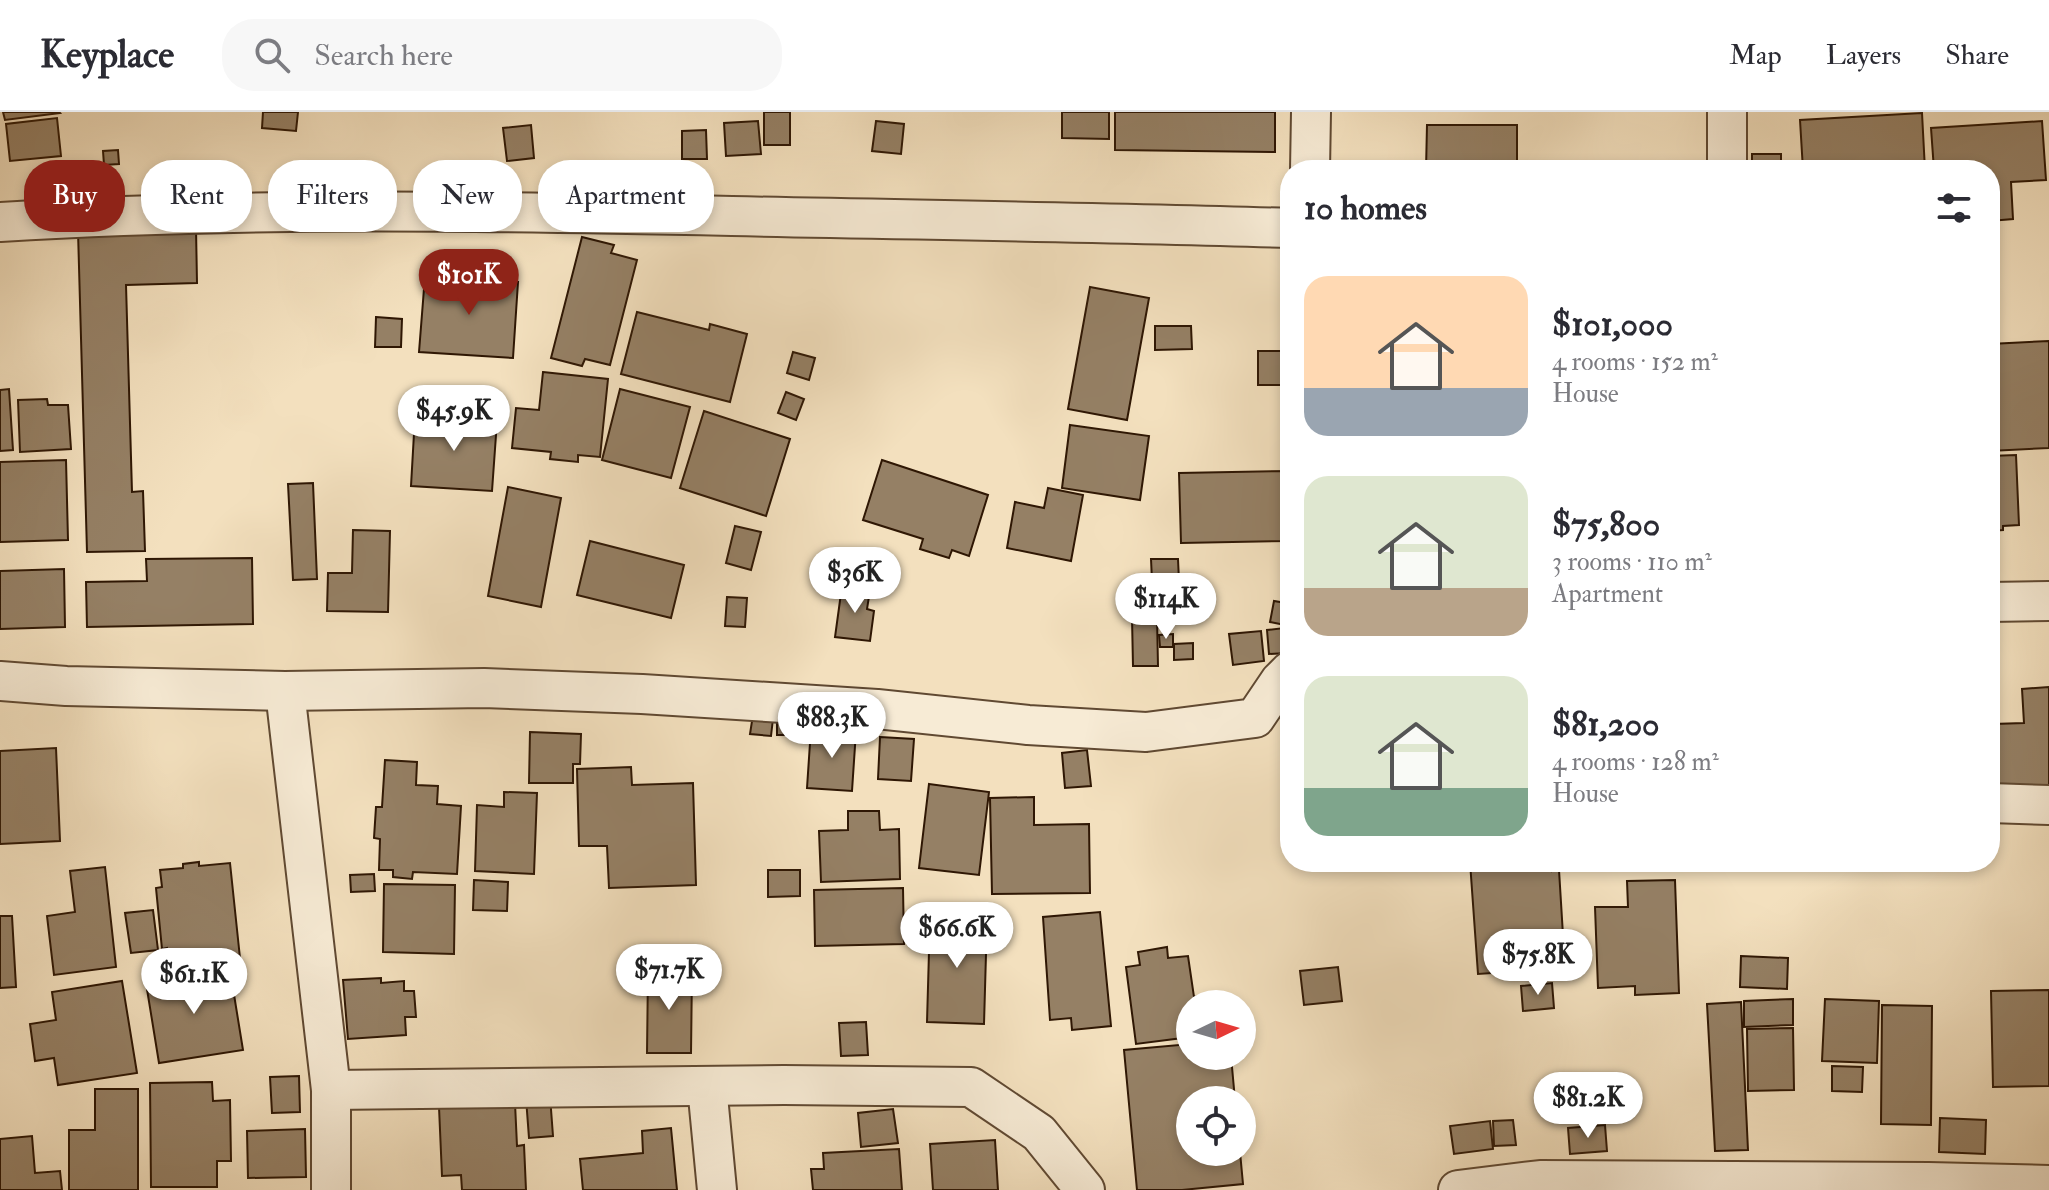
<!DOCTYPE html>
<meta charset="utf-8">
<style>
body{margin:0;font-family:"IM FELL Double Pica",serif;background:#f7f7f7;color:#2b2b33;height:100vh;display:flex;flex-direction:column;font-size:30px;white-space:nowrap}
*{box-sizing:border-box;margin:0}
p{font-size:26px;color:#7c7c81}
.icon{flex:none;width:44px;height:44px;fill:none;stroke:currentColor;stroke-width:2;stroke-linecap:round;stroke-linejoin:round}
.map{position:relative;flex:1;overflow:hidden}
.details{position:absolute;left:1280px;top:48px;width:720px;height:712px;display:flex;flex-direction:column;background:#fff;border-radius:32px;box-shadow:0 4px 12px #0003}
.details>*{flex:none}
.hud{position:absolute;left:24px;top:48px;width:760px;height:72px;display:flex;gap:16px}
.needle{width:52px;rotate:85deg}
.controls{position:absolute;left:1176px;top:878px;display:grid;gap:16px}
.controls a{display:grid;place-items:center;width:80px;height:80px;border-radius:50%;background:#fff;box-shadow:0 4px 12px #0003;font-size:40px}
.price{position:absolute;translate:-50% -68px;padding:0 18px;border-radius:28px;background:#fff;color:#222;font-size:26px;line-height:52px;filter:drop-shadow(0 2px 4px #0008)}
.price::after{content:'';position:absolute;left:50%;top:48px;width:24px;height:18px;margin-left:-12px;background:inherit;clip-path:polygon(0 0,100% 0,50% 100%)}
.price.current{background:#8f2418;color:#fff}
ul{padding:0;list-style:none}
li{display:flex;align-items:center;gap:24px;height:200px;padding:0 24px}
li span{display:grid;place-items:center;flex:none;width:224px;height:160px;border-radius:24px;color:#555}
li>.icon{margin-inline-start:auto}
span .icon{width:96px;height:96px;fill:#fffc;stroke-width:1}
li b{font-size:34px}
h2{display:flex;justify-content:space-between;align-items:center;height:96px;padding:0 24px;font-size:34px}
.tag{padding:0 28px;border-radius:32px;background:#fff;box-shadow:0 4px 12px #0003;font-size:28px;line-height:72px}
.tag.current{background:#8f2418;color:#fff}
header{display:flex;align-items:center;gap:48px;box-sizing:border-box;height:112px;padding:0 40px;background:#fff;border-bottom:2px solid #e1e1e2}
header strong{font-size:38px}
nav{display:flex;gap:44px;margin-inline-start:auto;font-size:28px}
.search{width:560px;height:72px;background:#f7f7f7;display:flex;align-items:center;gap:20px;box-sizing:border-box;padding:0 28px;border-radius:32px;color:#7c7c81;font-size:30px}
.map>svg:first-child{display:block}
</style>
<header>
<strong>Keyplace</strong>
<div class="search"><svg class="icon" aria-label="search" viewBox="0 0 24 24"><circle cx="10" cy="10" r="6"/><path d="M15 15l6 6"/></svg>Search here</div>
<nav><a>Map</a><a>Layers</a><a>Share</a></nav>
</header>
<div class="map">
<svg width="2049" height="1078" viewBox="0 0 2049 1078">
<rect width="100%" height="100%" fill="#f3e0be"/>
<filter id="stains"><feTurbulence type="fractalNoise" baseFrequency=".0025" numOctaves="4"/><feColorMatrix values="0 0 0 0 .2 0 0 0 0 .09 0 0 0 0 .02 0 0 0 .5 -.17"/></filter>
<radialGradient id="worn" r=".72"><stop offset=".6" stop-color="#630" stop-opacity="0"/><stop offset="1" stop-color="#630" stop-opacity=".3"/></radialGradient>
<g fill="#958065" stroke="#2f1704" stroke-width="2">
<path d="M3 0H59L60 1 5 8Z"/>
<path d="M263 0H298L296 19 262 16Z"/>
<rect x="764" y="0" width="26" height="33"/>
<path d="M1062 0H1109V27L1062 26Z"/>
<path d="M1115 0H1275V40L1115 38Z"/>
<path d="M1922 1 1925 58H1803L1800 8Z"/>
<path d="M57 6 61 44 10 49 6 12Z"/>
<path d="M758 9 761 42 726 44 724 11Z"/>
<path d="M876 9 904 12 901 42 872 39Z"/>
<path d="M2042 9 2046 68 2011 70 2013 107 1990 109V58H1934L1931 16Z"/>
<path d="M531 13 534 46 507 49 503 16Z"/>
<path d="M1427 13H1517V58H1426Z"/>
<path d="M706 18 707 47H682V19Z"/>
<path d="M118 38 119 52 104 53 103 39Z"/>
<rect x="1752" y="42" width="29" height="16"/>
<path d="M196 116 197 171 126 173 132 380 143 379 145 439 87 440 78 119Z"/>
<path d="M582 125 614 133 611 141 637 148 610 253 585 247 582 254 551 246Z"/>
<path d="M425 164 518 170 513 246 419 240Z"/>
<path d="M1090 175 1149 186 1127 308 1068 297Z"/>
<path d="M637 200 709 218 710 212 747 222 730 290 621 262Z"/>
<path d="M376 205 402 207 401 235H375Z"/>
<path d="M1155 214H1191L1192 237 1155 238Z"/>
<path d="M2049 229V336L1990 339V232Z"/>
<rect x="1258" y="239" width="32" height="34"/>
<path d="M793 240 815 246 809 268 787 261Z"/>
<path d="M543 260 608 267 600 345 578 343V350L550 347 551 340 512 336 516 296 539 298Z"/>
<path d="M9 277 13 338 0 339V278Z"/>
<path d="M620 277 690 295 671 366 602 348Z"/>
<path d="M786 280 804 287 796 308 778 301Z"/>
<path d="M47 287 48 293H68L71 337 20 340 18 288Z"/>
<path d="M704 299 790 327 766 404 680 376Z"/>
<path d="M415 304 497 309 492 379 411 374Z"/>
<path d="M1070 313 1149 324 1140 388 1062 376Z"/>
<path d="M2016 343 2019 413 2003 414V418L1990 419V344Z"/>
<path d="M66 348 68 428 0 430V350Z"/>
<path d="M882 348 988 383 969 444 952 438 949 446 920 437 923 427 863 408Z"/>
<path d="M1290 359V429L1181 431 1179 361Z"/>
<path d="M313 371 317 467 293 468 288 372Z"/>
<path d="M508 375 561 386 541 495 488 484Z"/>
<path d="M1048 376 1083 383 1071 449 1007 436 1015 390 1044 396Z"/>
<path d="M735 414 761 420 751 458 726 451Z"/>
<path d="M353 418 390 419 388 500 327 499 328 461H352Z"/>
<path d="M590 429 684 453 671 506 577 483Z"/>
<path d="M252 446 253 512 87 515 86 470 147 469 146 447Z"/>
<path d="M1151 447H1178L1180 491H1153Z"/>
<path d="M64 457 65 515 0 517V459Z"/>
<path d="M842 474 870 478 867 497 874 499 870 529 835 525Z"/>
<path d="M1290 474V514L1270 510 1274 489 1286 491Z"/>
<path d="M727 485 747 486 745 515 725 514Z"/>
<path d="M1132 505H1157L1158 554H1133Z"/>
<path d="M1284 516 1287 541 1269 542 1267 518Z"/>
<path d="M1261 519 1264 549 1233 553 1229 522Z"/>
<path d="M1173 522V535H1160L1159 523Z"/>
<path d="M1193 531V547L1174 548V532Z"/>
<path d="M2049 575V675L1997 677 1993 612 2024 611 2022 577Z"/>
<path d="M754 596 774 598 771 624 750 622Z"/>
<rect x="777" y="597" width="21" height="26"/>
<path d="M811 616 856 619 852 679 807 676Z"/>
<path d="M530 620 581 622 580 652H573V671H529Z"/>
<path d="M880 625 914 627 911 669 878 667Z"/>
<path d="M56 636 60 729 0 732V639Z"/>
<path d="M1087 638 1091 674 1065 676 1062 641Z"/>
<path d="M385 648 417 650 416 673 438 674 437 692 461 694 457 762 413 760 412 767 393 765V758H379L380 727 374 726 376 695H382Z"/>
<path d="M631 655 632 673 693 671 696 773 609 776 607 734H579L577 657Z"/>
<path d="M929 672 989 680 979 763 919 756Z"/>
<path d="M504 680 537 681 534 762 475 759 477 693 504 695Z"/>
<path d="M1034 685V713L1089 712 1090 781 992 782 990 686Z"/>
<path d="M848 699H879L880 718 899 717 900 767 821 770 819 719 848 718Z"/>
<path d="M199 750V754L230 751 240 846 170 853 167 836 162 837 156 776 162 775 160 758 183 756V752Z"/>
<path d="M1470 750H1551L1552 759 1559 758 1565 856 1478 862Z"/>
<path d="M105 755 116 855 54 863 47 804 75 800 70 759Z"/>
<path d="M768 758H800V784L768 785Z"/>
<path d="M374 762 375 779 351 780 350 763Z"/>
<path d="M474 768 508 770 507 799 473 798Z"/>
<path d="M1675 768 1679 881 1635 883V874L1598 876 1595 795H1628L1627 769Z"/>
<path d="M384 772 455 773 454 842 383 840Z"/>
<path d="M903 776 904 832 815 834 814 778Z"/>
<path d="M153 798 158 838 131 841 125 801Z"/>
<path d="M1100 800 1111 914 1072 918 1071 906 1050 908 1043 805Z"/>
<path d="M0 804H12L16 875 0 876Z"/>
<path d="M930 805 987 807 984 912 927 910Z"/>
<path d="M1167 835 1168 846 1188 844 1194 885 1202 884 1203 892H1190V925L1136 932 1126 855 1140 853 1138 840Z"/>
<path d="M1741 844 1788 846 1787 877 1740 875Z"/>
<path d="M1338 855 1342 889 1304 893 1300 859Z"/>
<path d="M230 858 243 938 159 951 146 871Z"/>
<path d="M648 859 692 860 691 941H647Z"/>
<path d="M381 866V871L404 869V879H414L416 905H405L406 923 348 927 343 868Z"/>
<path d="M122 869 137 961 58 973 54 946 35 949 30 912 56 908 52 880Z"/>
<path d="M1552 871 1554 896 1523 899 1521 874Z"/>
<path d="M2049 878V974L1993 975 1991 879Z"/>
<path d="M1793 887V913L1744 915V889Z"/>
<path d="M1825 887 1879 889 1877 951 1822 949Z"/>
<path d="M1741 890 1748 1038 1715 1039 1707 892Z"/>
<path d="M1882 893 1932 894 1931 1013 1881 1012Z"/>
<path d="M866 910 868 943 841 944 839 911Z"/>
<path d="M1793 916 1794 978 1748 979 1747 917Z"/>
<path d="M1190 932V944H1231L1235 988H1190V1040H1240L1243 1072 1182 1078H1137L1124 938Z"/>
<path d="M1832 954 1863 955 1862 980 1832 979Z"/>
<path d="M299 964 300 1000 272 1001 270 965Z"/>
<path d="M212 970 213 989 230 988 231 1049H217V1075H151L150 971Z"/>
<path d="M95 977H138V1078H69V1018H95Z"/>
<path d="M550 984 553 1024 529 1026 526 986Z"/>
<path d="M515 991 517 1034 524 1033 526 1078H462L461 1063 442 1064 439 995Z"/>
<path d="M893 997 898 1031 861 1035 858 1001Z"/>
<path d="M1940 1006 1986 1008 1985 1042 1939 1040Z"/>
<path d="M1513 1008 1516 1033 1494 1034 1493 1009Z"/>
<path d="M1490 1009 1493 1037 1454 1042 1450 1014Z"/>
<path d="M1605 1013 1607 1039 1570 1042 1568 1016Z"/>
<path d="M671 1016 677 1078H583L580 1047 643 1041 642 1019Z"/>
<path d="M305 1017 306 1065 248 1066 247 1019Z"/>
<path d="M32 1024 35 1061 60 1059 62 1078H0V1027Z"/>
<path d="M995 1028 998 1078H933L930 1032Z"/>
<path d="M899 1037 902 1078H813L811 1057H824L823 1041Z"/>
</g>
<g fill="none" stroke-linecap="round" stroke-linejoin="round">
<g stroke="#604932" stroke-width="42">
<g id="minor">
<path d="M1727 0V58"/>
<path d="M1310 58 1311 0"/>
<path d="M0 110C244 95 489 99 732 104 918 108 1104 110 1290 116"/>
<path d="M1990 490 2049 489"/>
<path d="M0 569 66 574 285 579 484 576 642 582 877 597 1028 613 1146 620 1255 606 1280 569 1290 559"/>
<path d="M285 579 331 978V1078"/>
<path d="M1990 691 2049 693"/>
<path d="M707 974 717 1078"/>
<path d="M331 978 784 973 971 975 1039 1021 1085 1078"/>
<path d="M1458 1078 1540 1068 1929 1070 2049 1073"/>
</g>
</g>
<use href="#minor" stroke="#f7ebd5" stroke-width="38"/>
</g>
<rect width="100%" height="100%" filter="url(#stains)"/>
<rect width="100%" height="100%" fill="url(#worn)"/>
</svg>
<div class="controls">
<a><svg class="needle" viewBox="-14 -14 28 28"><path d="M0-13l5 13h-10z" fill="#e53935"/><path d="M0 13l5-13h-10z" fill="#7c7c81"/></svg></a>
<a><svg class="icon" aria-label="locate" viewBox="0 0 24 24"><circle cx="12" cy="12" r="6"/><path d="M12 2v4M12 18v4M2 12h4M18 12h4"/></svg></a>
</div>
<b class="price current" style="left:469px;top:205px">$101K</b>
<b class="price" style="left:454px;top:341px">$45.9K</b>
<b class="price" style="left:855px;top:503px">$36K</b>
<b class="price" style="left:1166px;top:529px">$114K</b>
<b class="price" style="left:832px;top:648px">$88.3K</b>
<b class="price" style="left:957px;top:858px">$66.6K</b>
<b class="price" style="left:1538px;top:885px">$75.8K</b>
<b class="price" style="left:669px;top:900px">$71.7K</b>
<b class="price" style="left:194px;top:904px">$61.1K</b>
<b class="price" style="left:1588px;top:1028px">$81.2K</b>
<div class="hud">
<a class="tag current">Buy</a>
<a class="tag">Rent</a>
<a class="tag">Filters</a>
<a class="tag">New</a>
<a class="tag">Apartment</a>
</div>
<section class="details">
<h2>10 homes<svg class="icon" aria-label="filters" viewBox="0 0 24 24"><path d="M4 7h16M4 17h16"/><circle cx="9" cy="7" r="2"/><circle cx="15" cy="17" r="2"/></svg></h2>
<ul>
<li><span style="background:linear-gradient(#ffd9b3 70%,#9aa5b1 0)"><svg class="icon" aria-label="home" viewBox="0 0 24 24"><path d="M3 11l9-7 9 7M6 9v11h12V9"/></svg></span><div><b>$101,000</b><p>4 rooms · 152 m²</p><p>House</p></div></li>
<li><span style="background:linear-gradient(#dfe7d0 70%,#b9a48a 0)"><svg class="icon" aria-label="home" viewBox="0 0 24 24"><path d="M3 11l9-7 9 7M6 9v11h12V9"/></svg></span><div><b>$75,800</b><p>3 rooms · 110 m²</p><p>Apartment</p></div></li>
<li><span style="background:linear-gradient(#dfe7d0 70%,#7fa58c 0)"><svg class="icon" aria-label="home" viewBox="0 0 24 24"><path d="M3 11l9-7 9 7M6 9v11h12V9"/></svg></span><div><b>$81,200</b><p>4 rooms · 128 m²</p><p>House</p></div></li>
</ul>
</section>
</div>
